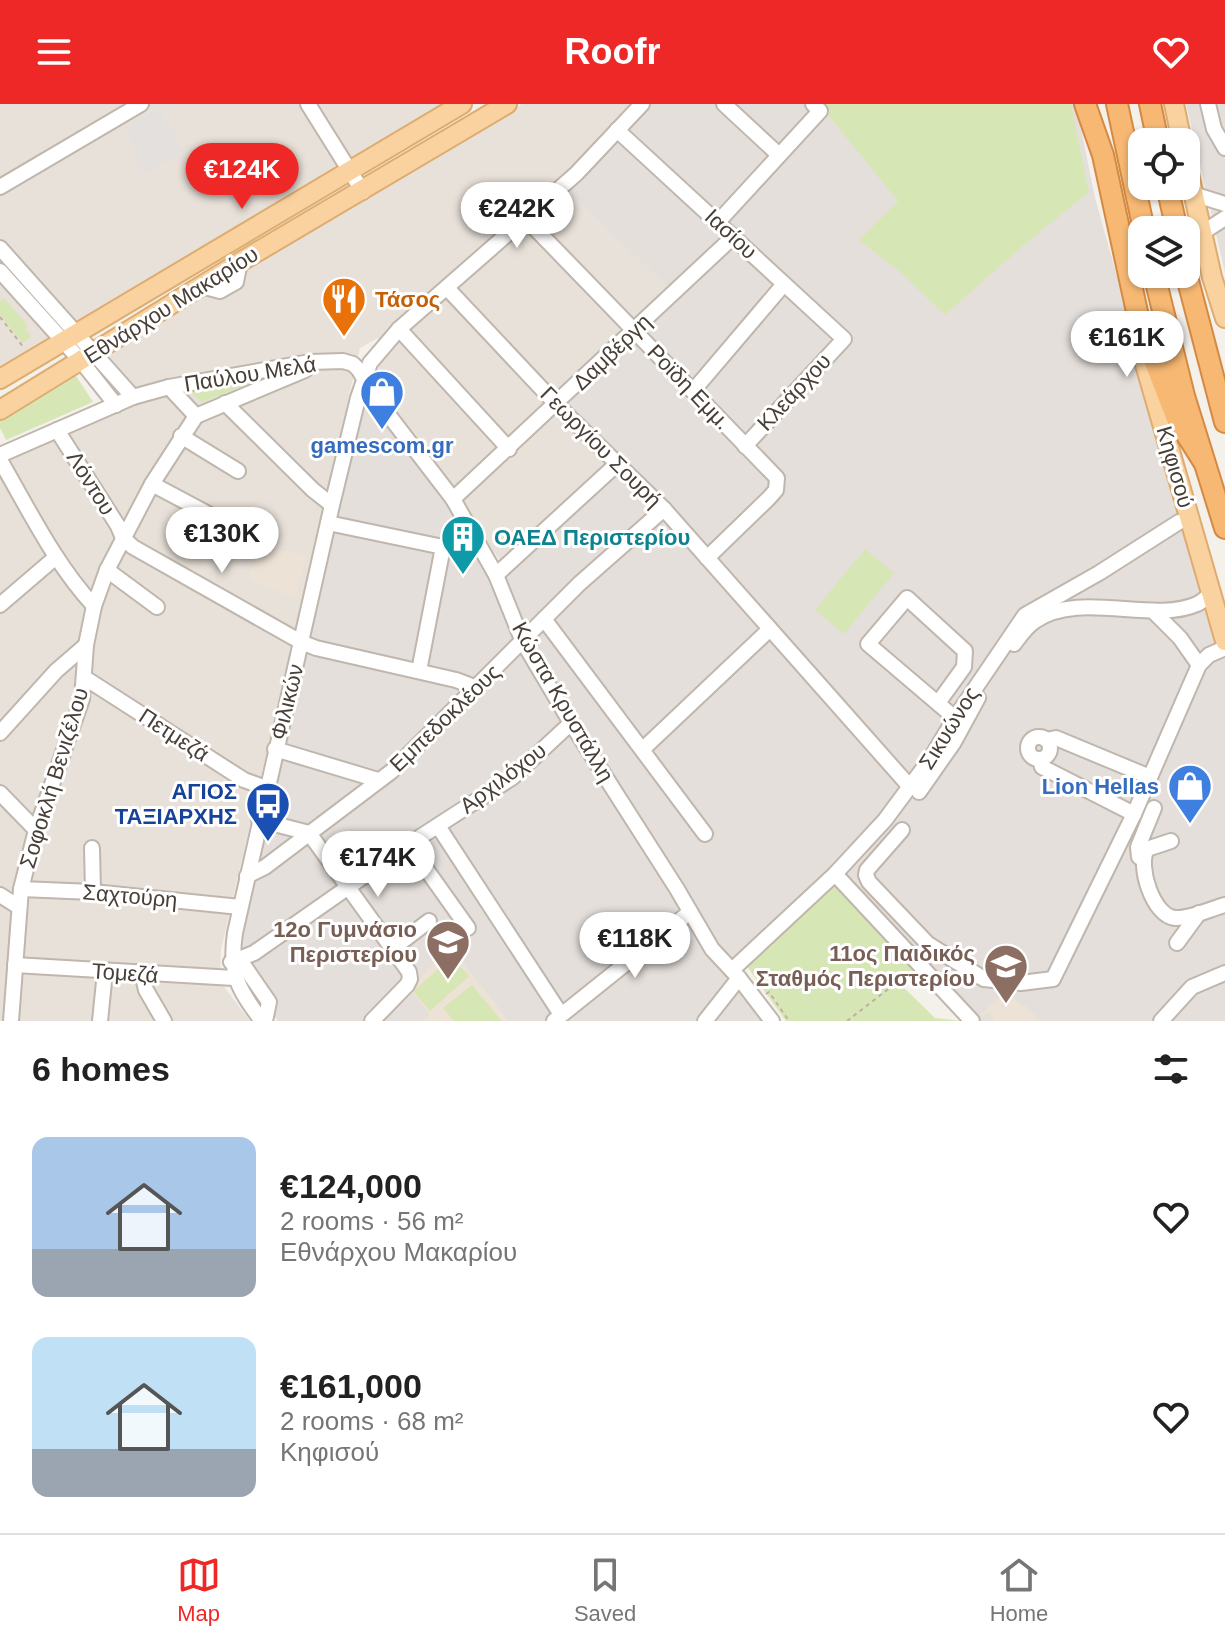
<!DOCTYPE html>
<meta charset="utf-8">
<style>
body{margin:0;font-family:Helvetica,sans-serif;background:#f6f6f6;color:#222;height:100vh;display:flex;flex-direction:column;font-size:30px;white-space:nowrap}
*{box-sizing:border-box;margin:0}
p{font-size:26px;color:#767676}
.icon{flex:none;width:44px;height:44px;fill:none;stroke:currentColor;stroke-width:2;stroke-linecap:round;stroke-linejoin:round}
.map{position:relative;height:917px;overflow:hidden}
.side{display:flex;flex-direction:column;background:#fff;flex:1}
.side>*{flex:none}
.tools{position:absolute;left:1128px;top:24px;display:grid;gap:16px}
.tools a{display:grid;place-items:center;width:72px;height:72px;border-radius:16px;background:#fff;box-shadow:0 2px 6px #0004;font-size:40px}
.price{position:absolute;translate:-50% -68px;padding:0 18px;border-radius:28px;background:#fff;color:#222;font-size:26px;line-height:52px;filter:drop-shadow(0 2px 4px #0008)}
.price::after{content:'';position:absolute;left:50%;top:48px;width:24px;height:18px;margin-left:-12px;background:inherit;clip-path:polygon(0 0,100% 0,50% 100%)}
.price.active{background:#ee2827;color:#fff}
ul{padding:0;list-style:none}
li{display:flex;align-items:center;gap:24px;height:200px;padding:0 32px}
li span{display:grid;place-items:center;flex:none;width:224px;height:160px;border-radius:16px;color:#555}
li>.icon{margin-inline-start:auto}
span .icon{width:96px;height:96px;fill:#fffc;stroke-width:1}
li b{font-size:34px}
h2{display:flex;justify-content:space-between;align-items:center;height:96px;padding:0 32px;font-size:34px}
header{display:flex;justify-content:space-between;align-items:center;height:104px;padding:0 32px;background:#ee2827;color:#fff;font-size:36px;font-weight:700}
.menu{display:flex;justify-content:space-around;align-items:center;height:112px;border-top:2px solid #e0e0e0;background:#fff;font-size:22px;color:#767676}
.menu a{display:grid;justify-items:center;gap:4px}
.menu .active{color:#ee2827}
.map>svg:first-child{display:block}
</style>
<header><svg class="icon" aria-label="menu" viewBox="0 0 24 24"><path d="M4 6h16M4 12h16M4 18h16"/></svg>Roofr<svg class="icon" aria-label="heart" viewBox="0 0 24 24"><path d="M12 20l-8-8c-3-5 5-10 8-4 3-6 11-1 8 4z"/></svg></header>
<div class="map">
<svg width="1225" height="917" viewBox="0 0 1225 917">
<rect width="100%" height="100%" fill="#f4f0ea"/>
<g fill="#e8e1d9">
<path d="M0 0H442L0 263Z"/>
<path d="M522 0H635L562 78 671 186 611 361 502 459 374 281 384 246 378 234 360 244 221 846 220 872 225 884 250 917H0V355L144 296 103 249Z"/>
</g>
<g fill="#e4dfdb">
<path d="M649 0H1076L1095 94 1225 555V917H981L836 763 728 863 767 917H278L240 868 241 836 259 745 363 296 370 297 460 410 493 476 622 359 563 299 676 191 569 87Z"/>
<path d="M1186 0H1225V169Z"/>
</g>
<g fill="#ece2d5">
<path d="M261 438 279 445 307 451 296 494 248 476Z"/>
<path d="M450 843 466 862 509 917H423L429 910 411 887 426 867Z"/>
<path d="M1007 886 1022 902 1025 901 1040 917H992L994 914 988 908 982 913 980 911Z"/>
</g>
<g fill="#d7e6b5">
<path d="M819 0H1071L1089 88 1025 140 945 211 898 166 859 136 898 97Z"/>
<path d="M4 194 28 222 25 225 31 233 22 239 0 211V197Z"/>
<path d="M74 269 93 298 6 336 0 324V314Z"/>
<path d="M261 275 202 298 192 290V286Z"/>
<path d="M865 445 894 469 844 530 815 506Z"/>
<path d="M833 777 917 868 902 880V882L935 914 962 917H786L746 861Z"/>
<path d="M452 853 469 872 430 907 413 887Z"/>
<path d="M472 881 502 917H454L443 904Z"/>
</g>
<g fill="#e3e0de">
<path d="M159 4 184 47 145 70 135 54 140 51 124 24Z"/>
<path d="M256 40 266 57 258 63 273 88 265 93 263 90 260 91 240 56 252 49 250 44Z"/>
</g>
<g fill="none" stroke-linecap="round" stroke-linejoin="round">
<g stroke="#bfb6ad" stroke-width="18">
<g id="minor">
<path d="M308 0 363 88"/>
<path d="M724 0 779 51"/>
<path d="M1208 0 1214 25 1225 44"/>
<path d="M617 26 844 235 745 342"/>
<path d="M0 83 141 0"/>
<path d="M1193 90 1225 100"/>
<path d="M525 114 777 374 776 386 769 394 707 454"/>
<path d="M718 118 820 7 813 0"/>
<path d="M1202 129 1225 114"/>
<path d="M0 144 133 293"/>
<path d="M0 167 81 257 116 301"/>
<path d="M201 182 220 187 236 178 240 158"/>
<path d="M447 184 556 300 664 405 911 684"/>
<path d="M399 225 509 345"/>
<path d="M169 283 196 312"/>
<path d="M693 287 784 180"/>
<path d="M225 299 313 386 332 401"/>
<path d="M57 326 118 422 123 434 133 443 301 538 316 544 456 576 477 584"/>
<path d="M181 332 238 367"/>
<path d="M0 351 133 293 169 283 310 258 343 257 353 260 359 266 374 292 453 395 496 471 523 538 571 619 677 785 712 845 739 874 772 917"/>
<path d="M0 356C29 406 55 460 94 502"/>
<path d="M152 380 214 413"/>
<path d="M453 395 734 132"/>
<path d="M328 419 443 443 473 426"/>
<path d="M107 466 157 503"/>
<path d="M496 471 617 360"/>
<path d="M0 501 56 453"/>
<path d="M1154 508 1180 534 1199 561"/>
<path d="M544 515 705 730"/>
<path d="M1014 540C1020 532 1026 523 1035 517 1079 486 1153 520 1197 500 1202 498 1207 493 1212 489"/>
<path d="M419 567 443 443"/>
<path d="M85 574 244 676 266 684"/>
<path d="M938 599 964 563 965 547 907 494 868 540 955 614"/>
<path d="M0 629 56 567 86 541"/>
<circle cx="1039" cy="644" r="11"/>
<path d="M1046 636 1056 634 1150 673"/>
<path d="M275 645 378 676"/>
<path d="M643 645 770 525"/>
<path d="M1040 655 1042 663 1134 710"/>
<path d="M919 688 954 638 978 594"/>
<path d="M0 689 36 726"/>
<path d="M259 716 309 729 409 868 410 875 407 881 372 917"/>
<path d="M438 722 560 909"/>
<path d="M902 726 867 766 866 771 869 778 928 840 984 875 1021 879 1053 875 1134 710 1199 561 1209 551 1225 544"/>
<path d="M1171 737 1147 745C1137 762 1153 812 1175 814 1190 815 1210 805 1225 801"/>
<path d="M409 741 468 824"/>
<path d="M92 744 93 788"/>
<path d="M1139 753 1138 743 1154 704"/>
<path d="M835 770 972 917"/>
<path d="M247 772 265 763 392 667 579 480 664 405"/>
<path d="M21 785 93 788 240 803"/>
<path d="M0 791 19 803"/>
<path d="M1177 839 1199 809"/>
<path d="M392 845 429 817"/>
<path d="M240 856 269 898 265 917"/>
<path d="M231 858 254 849 417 735 513 673 571 619"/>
<path d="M15 861 234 874"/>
<path d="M732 866 835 770 885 716 931 654 955 614 1025 511 1099 469 1179 418 1190 415"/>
<path d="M142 869 146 886 164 917"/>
<path d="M11 917 21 785 36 726 82 595 86 541 94 502 107 466 152 380 196 312 305 266"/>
<path d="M100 917 105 868"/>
<path d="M262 917C238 885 229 870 235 829L332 401 358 294 370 259 399 225 576 70 642 0"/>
<path d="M554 917 690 808"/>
<path d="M705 917 739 874"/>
<path d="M1161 917 1192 883 1225 869"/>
</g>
</g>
<g stroke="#deac6f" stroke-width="22">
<g id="major">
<path d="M1174 0 1182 38"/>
<path d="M1186 56 1212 173 1225 214"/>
<path d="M1137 233 1225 537"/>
<path d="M0 275 462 0"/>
<path d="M0 306 240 158 507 0"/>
</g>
</g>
<g stroke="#d58a43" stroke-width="24">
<g id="highway">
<path d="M1085 0 1103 51 1139 217 1178 317 1204 358"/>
<path d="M1117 0 1144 126"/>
<path d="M1150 0 1158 38"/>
<path d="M1167 82 1177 126"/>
<path d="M1186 169 1225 318"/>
<path d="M1154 170 1184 292 1225 424"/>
</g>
</g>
<g stroke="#c0b09f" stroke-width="2" stroke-dasharray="4 4" stroke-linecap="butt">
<path d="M0 213 24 244"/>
<path d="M766 890 769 888 789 917"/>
<path d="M847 917 909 869"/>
</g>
<use href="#minor" stroke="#fff" stroke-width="14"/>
<use href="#major" stroke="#f9d29f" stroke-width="18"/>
<use href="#highway" stroke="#f6b873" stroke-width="20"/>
</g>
<defs>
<g id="restaurant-pin" transform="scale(2.3)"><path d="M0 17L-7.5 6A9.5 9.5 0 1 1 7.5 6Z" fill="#e8710a" stroke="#fff"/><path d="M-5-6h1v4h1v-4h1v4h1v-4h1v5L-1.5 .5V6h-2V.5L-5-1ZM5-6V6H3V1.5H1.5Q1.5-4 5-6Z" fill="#fff"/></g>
<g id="shop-pin" transform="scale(2.3)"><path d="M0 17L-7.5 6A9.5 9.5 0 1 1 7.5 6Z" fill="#3f7fe0" stroke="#fff"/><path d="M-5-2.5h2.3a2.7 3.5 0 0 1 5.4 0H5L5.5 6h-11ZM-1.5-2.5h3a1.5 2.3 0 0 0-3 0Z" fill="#fff"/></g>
<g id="building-pin" transform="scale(2.3)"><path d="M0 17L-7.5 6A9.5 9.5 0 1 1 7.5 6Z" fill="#0f9aa8" stroke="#fff"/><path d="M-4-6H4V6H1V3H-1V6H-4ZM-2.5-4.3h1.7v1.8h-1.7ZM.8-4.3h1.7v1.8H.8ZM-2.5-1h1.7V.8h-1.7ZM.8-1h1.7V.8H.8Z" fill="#fff"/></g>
<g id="bus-pin" transform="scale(2.3)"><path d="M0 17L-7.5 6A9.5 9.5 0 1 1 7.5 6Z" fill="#1a4fb4" stroke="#fff"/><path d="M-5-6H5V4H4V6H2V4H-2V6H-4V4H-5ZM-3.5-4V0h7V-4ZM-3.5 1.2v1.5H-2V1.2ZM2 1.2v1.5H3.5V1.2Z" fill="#fff"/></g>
<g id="school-pin" transform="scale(2.3)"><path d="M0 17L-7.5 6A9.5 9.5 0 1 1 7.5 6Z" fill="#8d6e63" stroke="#fff"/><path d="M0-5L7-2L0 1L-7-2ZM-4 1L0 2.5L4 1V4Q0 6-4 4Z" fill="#fff"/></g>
</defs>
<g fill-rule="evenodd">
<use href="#restaurant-pin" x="344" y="195"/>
<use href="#shop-pin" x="382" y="288"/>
<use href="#building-pin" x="463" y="433"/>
<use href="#shop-pin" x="1190" y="682"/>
<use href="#bus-pin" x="268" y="700"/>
<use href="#school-pin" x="448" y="838"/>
<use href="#school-pin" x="1006" y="862"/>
</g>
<g text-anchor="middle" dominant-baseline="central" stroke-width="6" stroke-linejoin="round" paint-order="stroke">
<g font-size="22" fill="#484038" stroke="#fff">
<text transform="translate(731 130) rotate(43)">Ιασίου</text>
<text transform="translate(171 201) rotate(-32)">Εθνάρχου Μακαρίου</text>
<text transform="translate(612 248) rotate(-44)">Δαμβέργη</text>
<text transform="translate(250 270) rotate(-9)">Παύλου Μελά</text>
<text transform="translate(689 283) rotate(46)">Ροϊδη Εμμ.</text>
<text transform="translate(794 288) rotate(-47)">Κλεάρχου</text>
<text transform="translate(601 343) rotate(45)">Γεωργίου Σουρή</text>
<text transform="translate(1175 363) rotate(74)">Κηφισού</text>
<text transform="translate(91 379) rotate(58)">Λόντου</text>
<text transform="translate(287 598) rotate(-76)">Φιλικών</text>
<text transform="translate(563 598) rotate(60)">Κώστα Κρυστάλλη</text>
<text transform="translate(445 614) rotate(-44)">Εμπεδοκλέους</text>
<text transform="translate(949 624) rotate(-58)">Σικυώνος</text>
<text transform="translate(174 631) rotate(33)">Πετμεζά</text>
<text transform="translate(54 674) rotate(-73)">Σοφοκλή Βενιζέλου</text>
<text transform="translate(503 674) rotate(-37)">Αρχιλόχου</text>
<text transform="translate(130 792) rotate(5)">Σαχτούρη</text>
<text transform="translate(125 869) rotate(4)">Τομεζά</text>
</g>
<g font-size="22" font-weight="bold" fill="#c56008" stroke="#fff" text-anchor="start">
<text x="375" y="195">Τάσος</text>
</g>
<g font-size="22" font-weight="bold" fill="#366cbe" stroke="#fff">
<text x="382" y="341">gamescom.gr</text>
<text x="1159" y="682" text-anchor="end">Lion Hellas</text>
</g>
<g font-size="22" font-weight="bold" fill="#0d838f" stroke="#fff" text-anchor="start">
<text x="494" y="433">ΟΑΕΔ Περιστερίου</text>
</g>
<g font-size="22" font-weight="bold" fill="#164399" stroke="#fff" text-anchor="end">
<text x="237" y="687">ΑΓΙΟΣ<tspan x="237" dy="25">ΤΑΞΙΑΡΧΗΣ</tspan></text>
</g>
<g font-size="22" font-weight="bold" fill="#785e54" stroke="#fff" text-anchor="end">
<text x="417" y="825">12ο Γυμνάσιο<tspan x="417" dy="25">Περιστερίου</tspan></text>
<text x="975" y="849">11ος Παιδικός<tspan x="975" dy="25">Σταθμός Περιστερίου</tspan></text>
</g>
</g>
</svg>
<div class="tools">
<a><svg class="icon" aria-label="locate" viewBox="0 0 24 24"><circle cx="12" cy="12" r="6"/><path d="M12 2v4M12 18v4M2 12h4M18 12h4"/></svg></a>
<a><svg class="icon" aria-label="layers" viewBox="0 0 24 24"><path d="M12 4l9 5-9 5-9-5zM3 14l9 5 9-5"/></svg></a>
</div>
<b class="price active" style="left:242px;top:107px">€124K</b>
<b class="price" style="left:517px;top:146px">€242K</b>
<b class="price" style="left:1127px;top:275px">€161K</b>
<b class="price" style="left:222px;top:471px">€130K</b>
<b class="price" style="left:378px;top:795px">€174K</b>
<b class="price" style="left:635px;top:876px">€118K</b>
</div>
<section class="side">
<h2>6 homes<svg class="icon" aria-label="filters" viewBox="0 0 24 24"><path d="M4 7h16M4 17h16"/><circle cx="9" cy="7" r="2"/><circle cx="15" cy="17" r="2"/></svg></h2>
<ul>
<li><span style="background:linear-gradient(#a9c7e8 70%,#9aa5b1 0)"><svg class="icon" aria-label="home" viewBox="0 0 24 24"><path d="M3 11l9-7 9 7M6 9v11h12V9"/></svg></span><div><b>€124,000</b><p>2 rooms · 56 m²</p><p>Εθνάρχου Μακαρίου</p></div><svg class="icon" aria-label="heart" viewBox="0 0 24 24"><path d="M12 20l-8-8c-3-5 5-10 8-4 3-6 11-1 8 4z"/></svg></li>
<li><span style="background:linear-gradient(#bfe0f5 70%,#9aa5b1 0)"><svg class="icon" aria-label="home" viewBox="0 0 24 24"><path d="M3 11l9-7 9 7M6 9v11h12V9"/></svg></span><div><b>€161,000</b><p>2 rooms · 68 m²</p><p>Κηφισού</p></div><svg class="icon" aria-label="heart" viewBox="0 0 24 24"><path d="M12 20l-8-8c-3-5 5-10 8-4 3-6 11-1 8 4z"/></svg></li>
</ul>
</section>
<nav class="menu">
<a class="active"><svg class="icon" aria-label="map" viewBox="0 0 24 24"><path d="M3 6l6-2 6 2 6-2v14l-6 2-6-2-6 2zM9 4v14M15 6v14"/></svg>Map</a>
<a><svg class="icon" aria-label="saved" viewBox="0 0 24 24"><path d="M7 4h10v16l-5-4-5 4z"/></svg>Saved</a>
<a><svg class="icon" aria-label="home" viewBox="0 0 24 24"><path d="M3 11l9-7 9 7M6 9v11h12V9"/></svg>Home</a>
</nav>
